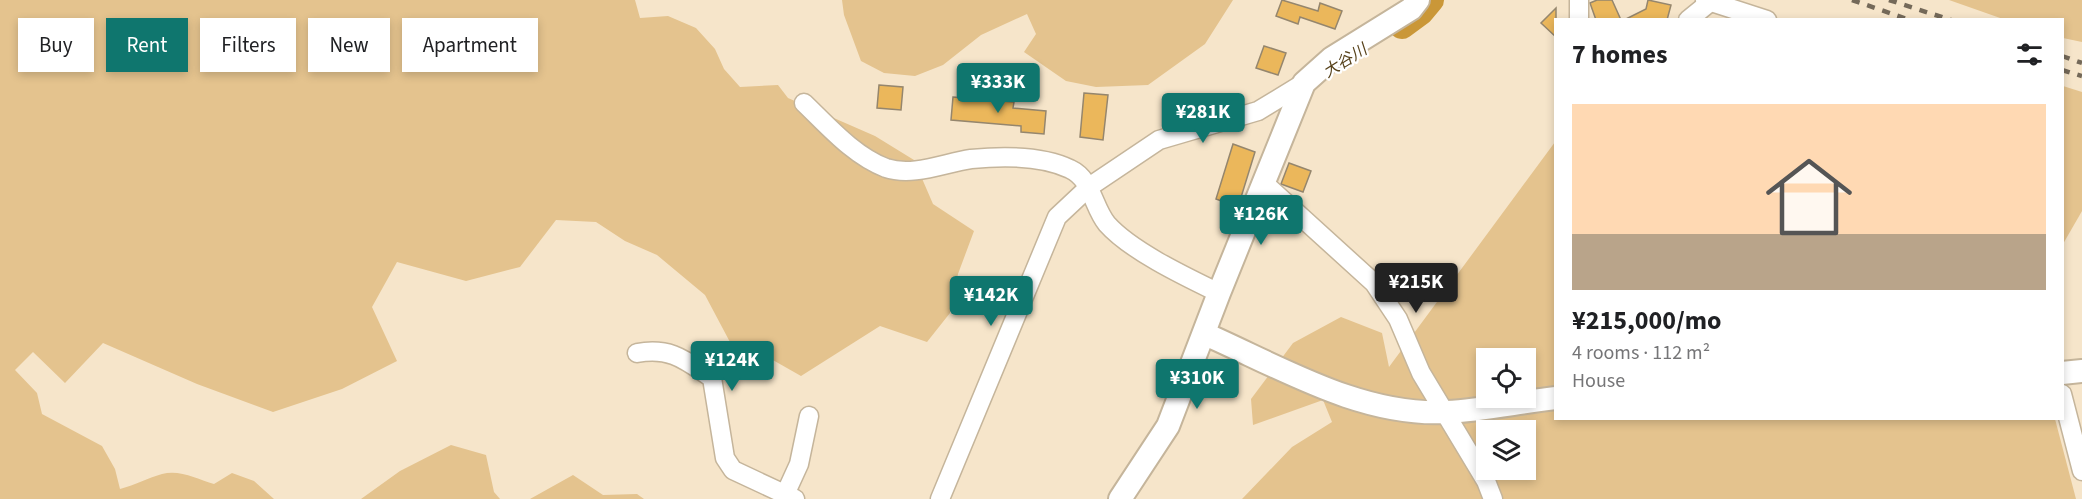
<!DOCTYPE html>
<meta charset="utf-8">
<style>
body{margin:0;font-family:"Source Sans 3","Noto Sans JP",sans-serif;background:#f6f6f6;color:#202124;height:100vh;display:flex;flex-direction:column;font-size:22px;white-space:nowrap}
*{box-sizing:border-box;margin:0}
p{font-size:20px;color:#757577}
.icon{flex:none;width:33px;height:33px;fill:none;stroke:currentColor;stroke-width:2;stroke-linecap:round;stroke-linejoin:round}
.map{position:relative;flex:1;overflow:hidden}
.side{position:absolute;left:1554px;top:18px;width:510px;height:402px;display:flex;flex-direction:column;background:#fff;border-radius:0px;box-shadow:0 3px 9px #0003}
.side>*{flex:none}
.hud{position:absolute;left:18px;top:18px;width:570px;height:54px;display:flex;gap:12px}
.tools{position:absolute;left:1476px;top:348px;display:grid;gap:12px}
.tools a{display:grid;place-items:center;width:60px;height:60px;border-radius:0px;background:#fff;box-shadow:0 3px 9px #0003;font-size:30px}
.price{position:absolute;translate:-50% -51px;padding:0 14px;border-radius:6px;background:#0f766e;color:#fff;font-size:20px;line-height:39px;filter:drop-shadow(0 2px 3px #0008)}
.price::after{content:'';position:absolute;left:50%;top:36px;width:18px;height:14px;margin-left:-9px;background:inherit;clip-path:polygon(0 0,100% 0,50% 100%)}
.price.selected{background:#222;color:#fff}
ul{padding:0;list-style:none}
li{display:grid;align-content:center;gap:12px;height:318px;padding:0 18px}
li span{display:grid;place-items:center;height:186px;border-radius:0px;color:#555}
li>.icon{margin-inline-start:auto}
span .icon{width:108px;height:108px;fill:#fffc;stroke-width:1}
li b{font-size:26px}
h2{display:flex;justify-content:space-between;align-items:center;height:72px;padding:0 18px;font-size:26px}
.tag{padding:0 21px;border-radius:0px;background:#fff;box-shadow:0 3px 9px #0003;font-size:21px;line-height:54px}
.tag.selected{background:#0f766e;color:#fff}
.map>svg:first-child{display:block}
</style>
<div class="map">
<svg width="2082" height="499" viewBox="0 0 2082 499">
<rect width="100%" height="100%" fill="#f6e5ca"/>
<g fill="#e4c38e" fill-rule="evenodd">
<path d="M0 0H635L640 18 668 16 696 28 715 49 724 69 740 87 778 85 788 98 875 136 914 160 933 204 974 231 958 274 950 313 927 342 880 326 801 376 764 355 731 344 705 295 657 255 625 241 596 222 556 220 520 267 466 281 397 262 372 307 397 361 342 389 273 412 197 384 103 343 65 383 33 352 15 370 37 393 42 414 102 446 115 469 120 489C136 485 147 478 162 474 179 469 198 479 214 484L232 473 254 481 274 499H0Z"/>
<path d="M842 0H1233L1205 44 1148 85 1096 87 1066 81 1024 52 1036 34 1027 14 981 35 943 65 915 76 884 73 861 61 844 15Z"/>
<path d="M1949 0H2082V42L2063 38 2062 20 2003 19Z"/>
<path d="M2063 86 2082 92V211L2063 244Z"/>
<path d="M1555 142 1556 418 2055 419 2076 499H1242L1292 447 1332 422 1323 400 1253 425 1251 399 1293 343 1341 317 1382 333 1389 367ZM1486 358H1526V398H1486ZM1486 430H1526V470H1486Z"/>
<path d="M451 445 486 455 494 492 500 499H361L400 471Z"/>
<path d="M573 475 603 495 637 494 644 499H530Z"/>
</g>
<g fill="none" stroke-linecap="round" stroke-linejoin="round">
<path stroke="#ca9738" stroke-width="26" d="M1402 26 1421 12 1431 0"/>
</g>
<g fill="#ebb75b" stroke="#95866d" stroke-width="1.5">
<path d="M1282 0 1318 11 1320 3 1342 11 1335 29 1300 17 1298 24 1276 16Z"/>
<path d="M1597 0H1612L1621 20H1596L1590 3Z"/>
<path d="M1648 0 1671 5 1667 20H1624L1646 9Z"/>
<path d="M1556 8V37L1541 23Z"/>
<path d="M1264 46 1286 53 1278 75 1256 68Z"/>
<path d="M879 85 903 87 901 110 877 108Z"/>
<path d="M1084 93 1108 95 1103 140 1080 137Z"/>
<path d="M953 97 1014 102 1013 108 1046 111 1044 134 1021 132V126L951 120Z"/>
<path d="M1233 144 1255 152 1238 207 1216 199Z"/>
<path d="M1289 163 1311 171 1303 192 1281 184Z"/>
</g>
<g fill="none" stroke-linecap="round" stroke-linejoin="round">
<g stroke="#c5b59b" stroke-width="21">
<g id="minor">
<path d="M1705 0 1767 20"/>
<path d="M1579 20V0"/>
<path d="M1688 20 1710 2"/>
<path d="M804 103C828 126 854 156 886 168 913 177 944 163 971 159 1002 156 1041 155 1070 169 1092 179 1093 207 1107 224 1131 251 1186 277 1219 293"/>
<path d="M1265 184 1374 283 1398 319 1421 373 1486 481 1493 499"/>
<path d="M637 353C671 347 685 360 712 378L725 458 733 470 795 499"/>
<path d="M2062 394 2082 471"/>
<path d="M783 499 799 464 809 416"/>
<path d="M940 499 1057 217 1089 187 1159 140 1258 111 1304 83"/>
</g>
</g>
<g stroke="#c5b59b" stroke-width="26">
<g id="tertiary">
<path d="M1205 334C1280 367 1362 417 1447 412 1483 410 1520 402 1556 398"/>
<path d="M2062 373 2082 371"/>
<path d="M1120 499 1168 426 1219 293 1304 83 1332 58 1411 9 1418 0"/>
</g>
</g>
<use href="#minor" stroke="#fff" stroke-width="18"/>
<use href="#tertiary" stroke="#fff" stroke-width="22"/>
<g stroke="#746959" stroke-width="4.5" stroke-dasharray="8 8" stroke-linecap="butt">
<path d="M1852 0 1910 20"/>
<path d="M1889 0 1951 20"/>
<path d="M2062 56 2082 63"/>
<path d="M2062 70 2082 76"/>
</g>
</g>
<g text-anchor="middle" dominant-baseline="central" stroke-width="4.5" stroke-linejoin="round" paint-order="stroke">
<g font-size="16" font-style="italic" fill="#57421b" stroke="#fff">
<text transform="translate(1345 61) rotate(-32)">大谷川</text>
</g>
</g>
</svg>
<div class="tools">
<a><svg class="icon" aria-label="locate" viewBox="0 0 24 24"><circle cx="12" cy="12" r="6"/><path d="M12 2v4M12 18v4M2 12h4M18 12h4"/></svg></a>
<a><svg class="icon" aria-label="layers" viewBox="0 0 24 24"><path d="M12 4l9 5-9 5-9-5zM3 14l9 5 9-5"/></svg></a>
</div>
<b class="price" style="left:998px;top:114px">¥333K</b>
<b class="price" style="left:1203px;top:144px">¥281K</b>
<b class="price" style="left:1261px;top:246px">¥126K</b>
<b class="price selected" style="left:1416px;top:314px">¥215K</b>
<b class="price" style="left:991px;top:327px">¥142K</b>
<b class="price" style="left:732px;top:392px">¥124K</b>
<b class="price" style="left:1197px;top:410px">¥310K</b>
<div class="hud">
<a class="tag">Buy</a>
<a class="tag selected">Rent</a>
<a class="tag">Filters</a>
<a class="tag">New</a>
<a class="tag">Apartment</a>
</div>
<section class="side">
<h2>7 homes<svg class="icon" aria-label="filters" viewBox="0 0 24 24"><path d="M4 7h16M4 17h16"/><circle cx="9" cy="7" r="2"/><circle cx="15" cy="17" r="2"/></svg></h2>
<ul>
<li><span style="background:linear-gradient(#ffd9b3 70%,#b9a48a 0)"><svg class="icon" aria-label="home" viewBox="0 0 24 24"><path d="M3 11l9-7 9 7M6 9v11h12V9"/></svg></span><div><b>¥215,000/mo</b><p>4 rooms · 112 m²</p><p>House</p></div></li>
</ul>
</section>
</div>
